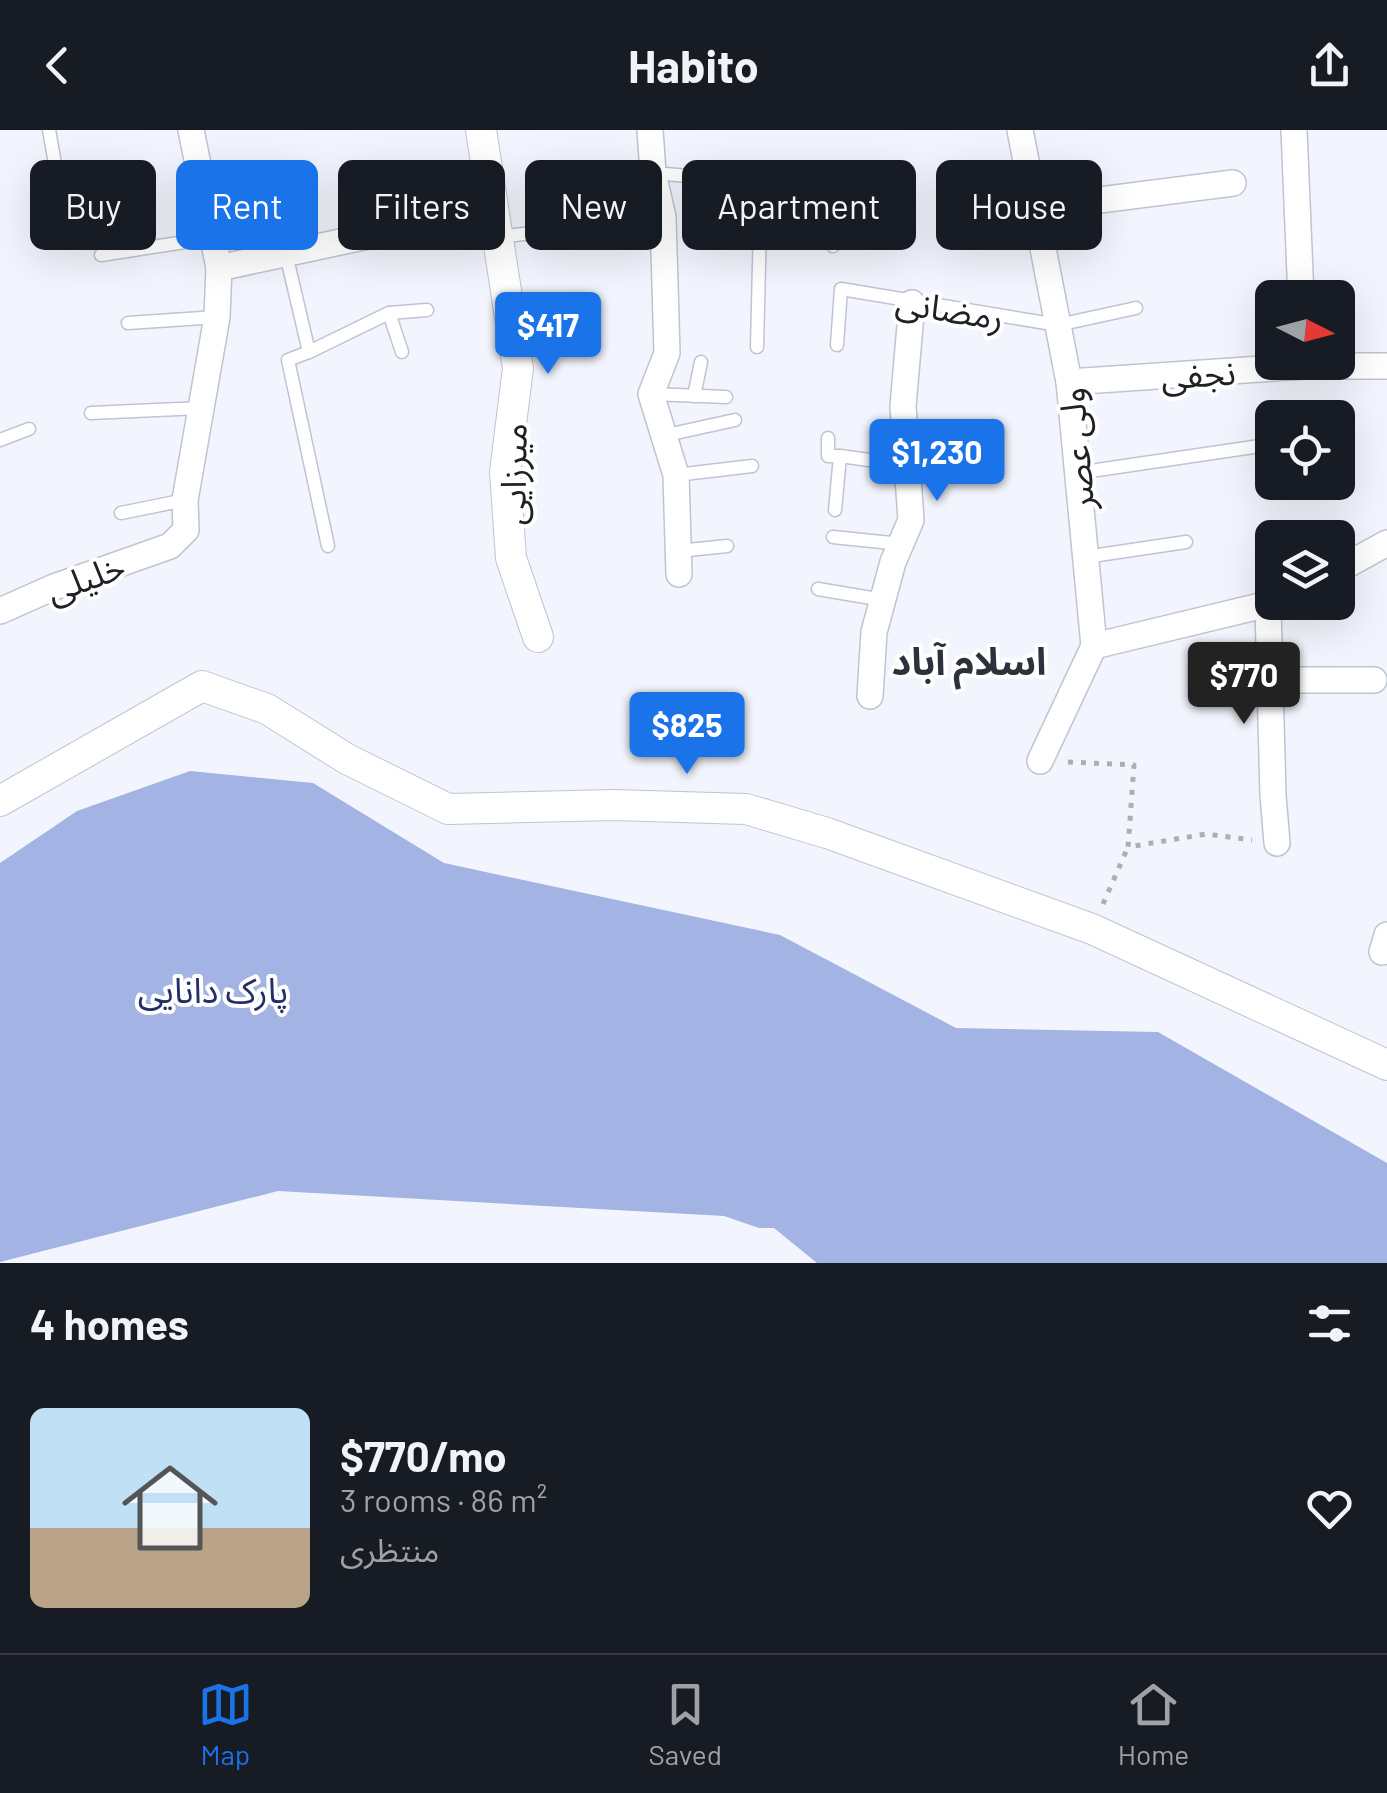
<!DOCTYPE html>
<meta charset="utf-8">
<style>
body{margin:0;font-family:Barlow,"Noto Sans Arabic",sans-serif;background:#20242c;color:#f1f3f6;height:100vh;display:flex;flex-direction:column;font-size:38px;white-space:nowrap}
*{box-sizing:border-box;margin:0}
p{font-size:32px;color:#9ea1a6}
.icon{flex:none;width:55px;height:55px;fill:none;stroke:currentColor;stroke-width:2;stroke-linecap:round;stroke-linejoin:round}
.map{position:relative;height:1133px;overflow:hidden}
.panel{display:flex;flex-direction:column;background:#171b24;flex:1}
.panel>*{flex:none}
.guide{position:absolute;left:30px;top:30px;width:1328px;height:90px;display:flex;gap:20px}
.needle{width:65px;rotate:96deg}
.fabs{position:absolute;left:1255px;top:150px;display:grid;gap:20px}
.fabs a{display:grid;place-items:center;width:100px;height:100px;border-radius:15px;background:#171b24;box-shadow:0 10px 40px #0002;font-size:50px}
.price{position:absolute;translate:-50% -85px;padding:0 22px;border-radius:10px;background:#1a73e8;color:#fff;font-size:32px;line-height:65px;filter:drop-shadow(0 2px 5px #0008)}
.price::after{content:'';position:absolute;left:50%;top:60px;width:30px;height:22px;margin-left:-15px;background:inherit;clip-path:polygon(0 0,100% 0,50% 100%)}
.price.active{background:#222;color:#fff}
ul{padding:0;list-style:none}
li{display:flex;align-items:center;gap:30px;height:250px;padding:0 30px}
li span{display:grid;place-items:center;flex:none;width:280px;height:200px;border-radius:15px;color:#555}
li>.icon{margin-inline-start:auto}
span .icon{width:120px;height:120px;fill:#fffc;stroke-width:1}
li b{font-size:42px}
h2{display:flex;justify-content:space-between;align-items:center;height:120px;padding:0 30px;font-size:42px}
.tag{padding:0 35px;border-radius:15px;background:#171b24;box-shadow:0 10px 40px #0002;font-size:35px;line-height:90px}
.tag.active{background:#1a73e8;color:#fff}
header{display:flex;justify-content:space-between;align-items:center;height:130px;padding:0 30px;background:#171b24;font-size:45px;font-weight:700}
.dock{display:flex;justify-content:space-around;align-items:center;height:140px;border-top:2px solid #363941;background:#171b24;font-size:28px;color:#9ea1a6}
.dock a{display:grid;justify-items:center;gap:5px}
.dock .active{color:#1a73e8}
.map>svg:first-child{display:block}
</style>
<header><svg class="icon" aria-label="back" viewBox="0 0 24 24"><path d="M15 5l-7 7 7 7"/></svg>Habito<svg class="icon" aria-label="share" viewBox="0 0 24 24"><path d="M12 15V3M7 8l5-5 5 5M5 13v7h14v-7"/></svg></header>
<div class="map">
<svg width="1387" height="1133" viewBox="0 0 1387 1133">
<rect width="100%" height="100%" fill="#f2f5fd"/>
<path fill="#a3b3e4" d="M190 641 313 653 444 733 780 805 956 898 1158 902 1387 1033V1133H817L774 1098H759L724 1086 278 1061 0 1132V733L77 681Z"/>
<g fill="none" stroke-linecap="round" stroke-linejoin="round">
<g stroke="#bfc4d1" stroke-width="15">
<g id="service">
<path d="M49 0 68 106"/>
<path d="M653 43 761 52 898 48"/>
<path d="M499 107 663 87"/>
<path d="M833 116 840 50"/>
<path d="M286 124 309 222 288 230 328 416"/>
<path d="M101 125 211 108"/>
<path d="M389 183 402 222"/>
<path d="M128 193 217 187"/>
<path d="M837 215 841 159 1058 195 1136 178"/>
<path d="M757 217 761 52"/>
<path d="M309 222 389 183 427 180"/>
<path d="M651 264 726 267"/>
<path d="M694 266 701 232"/>
<path d="M91 283 200 278"/>
<path d="M662 306 735 290"/>
<path d="M828 308V326H840L835 380"/>
<path d="M0 310 29 299"/>
<path d="M840 326 905 335"/>
<path d="M1077 343 1260 316"/>
<path d="M676 345 752 336"/>
<path d="M121 383 185 370"/>
<path d="M833 407 901 414"/>
<path d="M678 421 727 416"/>
<path d="M1085 427 1186 412"/>
<path d="M818 459 883 470"/>
</g>
</g>
<g stroke="#bfc4d1" stroke-width="28">
<g id="minor">
<path d="M650 0 653 43 663 87 667 223 651 264 676 345 679 444"/>
<path d="M1020 0 1069 252 1094 516 1040 631"/>
<path d="M1294 0 1301 168"/>
<path d="M1037 78 1233 53"/>
<path d="M219 138 396 100"/>
<path d="M1069 252 1304 236H1387"/>
<path d="M1338 440 1387 413"/>
<path d="M1268 477 1273 665 1277 713"/>
<path d="M0 481 54 457 170 416 186 400 185 370 217 187 219 138 191 0"/>
<path d="M1094 516 1277 472"/>
<path d="M1271 550H1374"/>
<path d="M870 566 874 502 893 432 911 390 903 276 912 173"/>
<path d="M1382 822 1387 805"/>
</g>
</g>
<g stroke="#bfc4d1" stroke-width="32">
<g id="tertiary">
<path d="M481 0 518 238 505 342 511 428 538 507"/>
<path d="M0 671 202 556 267 579 347 629 448 679 614 675 746 679 827 703 1092 799 1387 935"/>
</g>
</g>
<g stroke="#acaeb5" stroke-width="5" stroke-dasharray="5 8" stroke-linecap="butt">
<path d="M1068 632 1134 635 1128 717 1206 704 1252 710"/>
<path d="M1103 774 1128 717"/>
</g>
<use href="#service" stroke="#fff" stroke-width="12"/>
<use href="#minor" stroke="#fff" stroke-width="25"/>
<use href="#tertiary" stroke="#fff" stroke-width="30"/>
</g>
<g text-anchor="middle" dominant-baseline="central" stroke-width="8" stroke-linejoin="round" paint-order="stroke">
<g font-size="35" fill="#202126" stroke="#fff">
<text transform="translate(950 178) rotate(9)">رمضانی</text>
<text transform="translate(1198 243) rotate(-4)">نجفی</text>
<text transform="translate(1075 319) rotate(-95)">ولی عصر</text>
<text transform="translate(512 344) rotate(-89)">میرزایی</text>
<text transform="translate(85 447) rotate(-20)">خلیلی</text>
</g>
<g font-size="35" fill="#232f69" stroke="#fff">
<text x="213" y="859">پارک دانایی</text>
</g>
<g font-size="38" font-weight="bold" fill="#2d313b" stroke="#fff">
<text x="969" y="530">اسلام آباد</text>
</g>
</g>
</svg>
<div class="fabs">
<a><svg class="needle" viewBox="-14 -14 28 28"><path d="M0-13l5 13h-10z" fill="#e53935"/><path d="M0 13l5-13h-10z" fill="#9ea1a6"/></svg></a>
<a><svg class="icon" aria-label="locate" viewBox="0 0 24 24"><circle cx="12" cy="12" r="6"/><path d="M12 2v4M12 18v4M2 12h4M18 12h4"/></svg></a>
<a><svg class="icon" aria-label="layers" viewBox="0 0 24 24"><path d="M12 4l9 5-9 5-9-5zM3 14l9 5 9-5"/></svg></a>
</div>
<b class="price" style="left:548px;top:247px">$417</b>
<b class="price" style="left:937px;top:374px">$1,230</b>
<b class="price active" style="left:1244px;top:597px">$770</b>
<b class="price" style="left:687px;top:647px">$825</b>
<div class="guide">
<a class="tag">Buy</a>
<a class="tag active">Rent</a>
<a class="tag">Filters</a>
<a class="tag">New</a>
<a class="tag">Apartment</a>
<a class="tag">House</a>
</div>
</div>
<section class="panel">
<h2>4 homes<svg class="icon" aria-label="filters" viewBox="0 0 24 24"><path d="M4 7h16M4 17h16"/><circle cx="9" cy="7" r="2"/><circle cx="15" cy="17" r="2"/></svg></h2>
<ul>
<li><span style="background:linear-gradient(#bfe0f5 60%,#b9a48a 0)"><svg class="icon" aria-label="home" viewBox="0 0 24 24"><path d="M3 11l9-7 9 7M6 9v11h12V9"/></svg></span><div><b>$770/mo</b><p>3 rooms · 86 m²</p><p>منتظری</p></div><svg class="icon" aria-label="heart" viewBox="0 0 24 24"><path d="M12 20l-8-8c-3-5 5-10 8-4 3-6 11-1 8 4z"/></svg></li>
</ul>
</section>
<nav class="dock">
<a class="active"><svg class="icon" aria-label="map" viewBox="0 0 24 24"><path d="M3 6l6-2 6 2 6-2v14l-6 2-6-2-6 2zM9 4v14M15 6v14"/></svg>Map</a>
<a><svg class="icon" aria-label="saved" viewBox="0 0 24 24"><path d="M7 4h10v16l-5-4-5 4z"/></svg>Saved</a>
<a><svg class="icon" aria-label="home" viewBox="0 0 24 24"><path d="M3 11l9-7 9 7M6 9v11h12V9"/></svg>Home</a>
</nav>
